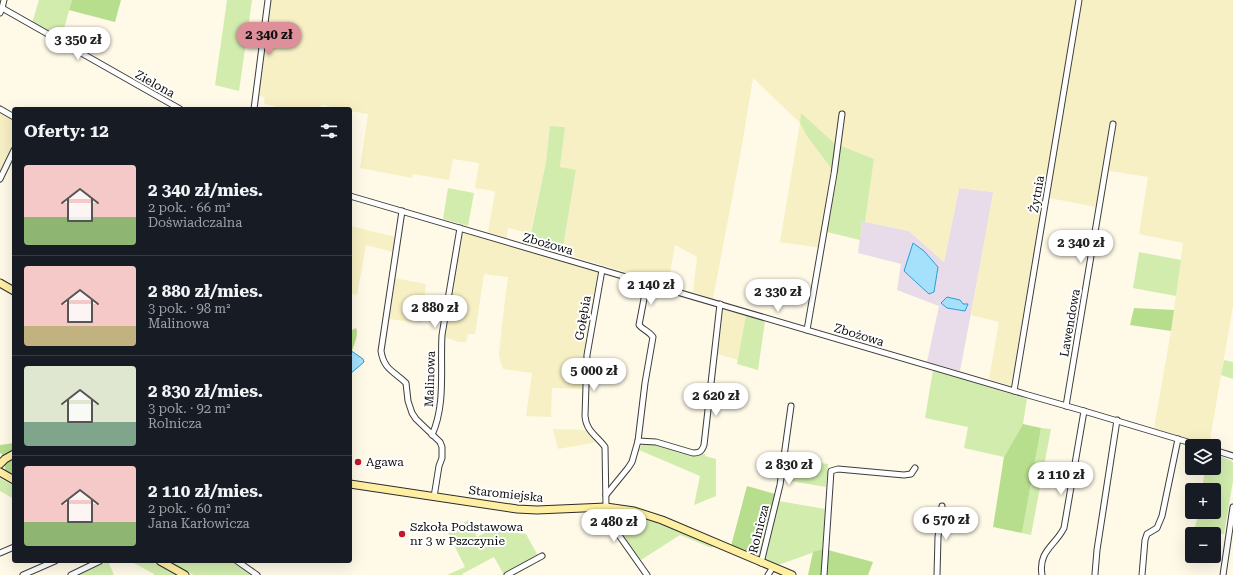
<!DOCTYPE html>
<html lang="pl">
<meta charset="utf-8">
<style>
body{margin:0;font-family:"Roboto Serif",serif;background:#20242c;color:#f1f3f6;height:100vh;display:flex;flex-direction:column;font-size:15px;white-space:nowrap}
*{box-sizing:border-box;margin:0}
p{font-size:13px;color:#9ea1a6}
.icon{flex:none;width:22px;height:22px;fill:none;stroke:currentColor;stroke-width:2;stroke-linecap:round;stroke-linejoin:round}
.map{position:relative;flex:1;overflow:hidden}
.side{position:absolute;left:12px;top:107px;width:340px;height:456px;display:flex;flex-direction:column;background:#171b24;border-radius:4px;box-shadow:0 4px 16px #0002}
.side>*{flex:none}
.controls{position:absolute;left:1185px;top:439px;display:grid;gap:8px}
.controls a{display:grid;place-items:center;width:36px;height:36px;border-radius:4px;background:#171b24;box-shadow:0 4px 16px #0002;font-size:20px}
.price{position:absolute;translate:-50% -34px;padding:0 9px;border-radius:14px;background:#fff;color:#222;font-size:13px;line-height:26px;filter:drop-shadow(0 1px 2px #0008)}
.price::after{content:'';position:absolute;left:50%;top:24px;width:12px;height:9px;margin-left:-6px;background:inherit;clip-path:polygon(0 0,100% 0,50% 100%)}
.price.current{background:#dd909a;color:#111}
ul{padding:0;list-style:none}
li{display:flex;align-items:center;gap:12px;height:100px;padding:0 12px}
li+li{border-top:1px solid #363941}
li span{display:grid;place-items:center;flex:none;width:112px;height:80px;border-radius:4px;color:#555}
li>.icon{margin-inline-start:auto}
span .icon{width:48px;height:48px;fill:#fffc;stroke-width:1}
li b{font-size:17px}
h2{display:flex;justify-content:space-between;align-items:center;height:48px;padding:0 12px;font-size:17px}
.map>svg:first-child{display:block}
</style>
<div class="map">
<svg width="1233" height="575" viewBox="0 0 1233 575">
<rect width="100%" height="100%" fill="#fff9e7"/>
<path fill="#e8dceb" d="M959 188 994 192 960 371 927 362 939 306 897 290 901 264 858 253 862 221 909 231 944 262Z"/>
<g fill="#f7f0c5">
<path d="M271 0H1233V306L1209 445 1154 428 1171 331 1183 243 1139 234 1148 177 1103 170 1096 207 1044 197 1037 257H1033L1011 386 989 379 999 322 971 315 993 192 959 188 944 262 909 231 865 222 874 159 838 145 821 248 780 242 800 123 753 78 741 151 713 299 693 292 697 257 675 245 668 285 562 253 576 171 560 167 565 127 550 126 546 162 530 234 508 228 507 238 488 232 495 193 494 191 475 188 479 163 453 159 449 180 413 174 412 178 360 168 368 114 350 111V109H341L322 105 321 109H274L275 106 264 104 265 97 259 96Z"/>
<path d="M0 112 14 120V142L0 172Z"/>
<path d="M350 226 400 238 397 253 366 245 357 295 350 293Z"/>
<path d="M462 232H464L598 271 589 332 583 389 552 388 551 417 526 416 532 373 503 369 500 360 499 354 502 324 508 277 484 274 475 334H468L466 342H459L444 337Z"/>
<path d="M394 278 426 284 421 323 388 319Z"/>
<path d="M723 309 746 315 738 360 718 354Z"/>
<path d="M553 429 587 430 598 442 558 449Z"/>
</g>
<g fill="#d2ecae">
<path d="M39 0H72L61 39 32 23Z"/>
<path d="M227 0H252L239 91 215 85Z"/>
<path d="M801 113 834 143 874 159 865 222 862 221 860 240 827 232 838 173 831 168 807 136 800 123Z"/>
<path d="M550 126 565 127 560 167 576 170 562 253 529 242 546 162Z"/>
<path d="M448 188 474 193 468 226 443 219Z"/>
<path d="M1139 252 1181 260 1176 296 1133 288Z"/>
<path d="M746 315 765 321 758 370 737 364Z"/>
<path d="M1224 360 1233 362V379L1221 375Z"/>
<path d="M933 370 1027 399 1023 424 1004 457 964 448 968 427 925 418Z"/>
<path d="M1041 428 1051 429 1031 535 1022 533Z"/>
<path d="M647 444H655L694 455 705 454V456L716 459V496L694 505 700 476 639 450 642 445Z"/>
<path d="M1214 454 1232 461 1233 463V481L1224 534 1194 531 1199 512H1214V490H1202L1205 468H1214Z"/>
<path d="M789 459 828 464 826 487 784 480Z"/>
<path d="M0 478 14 486V499L0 491Z"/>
<path d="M779 501 825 509 823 549 778 565 764 562Z"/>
<path d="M628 514 645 518 713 545 712 548 680 535 641 560 616 528 619 521Z"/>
<path d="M468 520 477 537 490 530 526 534 538 556 504 575 494 557 462 574 463 575H447L465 567 448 533Z"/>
<path d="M108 561 114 575H78Z"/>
<path d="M130 561H151L176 575H154V574Z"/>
<path d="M168 561H231L250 575H194Z"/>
</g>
<g fill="#b6de8c">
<path d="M72 0H121L115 22 69 10Z"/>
<path d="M1134 308 1174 310 1171 331 1130 325Z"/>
<path d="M356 328C359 335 354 344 352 351L350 350V331Z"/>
<path d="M1023 424 1041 428 1022 533 993 527 1004 457Z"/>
<path d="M14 443V450L4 456 0 453V445Z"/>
<path d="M14 456V475L5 470V465Z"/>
<path d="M747 486 775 494 760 560 731 546Z"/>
<path d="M823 549 821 575H808L813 552Z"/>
<path d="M828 550 873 562 868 575H827Z"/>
</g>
<g fill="#a6e1fc" stroke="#279dd9">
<path d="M913 243 924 251 938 267 934 292 929 294 904 271Z"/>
<path d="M947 297 960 300 963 304H968L965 311 947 308 941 303Z"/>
<path d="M350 350 363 359 364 362 350 374Z"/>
</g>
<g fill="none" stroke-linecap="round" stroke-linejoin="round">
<g stroke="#3d3d3d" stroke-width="7">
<g id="street">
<path d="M4 0 2 8 180 109"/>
<path d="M0 13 2 8"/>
<path d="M0 109 14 117"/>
<path d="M254 109 268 0"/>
<path d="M0 179 14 150"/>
<path d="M350 196 1028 395 1084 411 1201 446"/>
<path d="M402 211 381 351C384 370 394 371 406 383L408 401 412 413 416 419 440 442 442 447V458L439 466 434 497"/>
<path d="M602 270 587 355 585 416C586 431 597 436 605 447L606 507"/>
<path d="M807 330 834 174 842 114"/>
<path d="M1014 391 1079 0"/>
<path d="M1066 406 1113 124"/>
<path d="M432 435C446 404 440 368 442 335L460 228"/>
<path d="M638 441 656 442 693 453C700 453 702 451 704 445L720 304"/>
<path d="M1214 450 1233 456"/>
<path d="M606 495 628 468 632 462 638 441 645 383 653 337C649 331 643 330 639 325L647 283"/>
<path d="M624 509 620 517 611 524 647 575"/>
<path d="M0 553 14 547"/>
<path d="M237 561 257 575"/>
<path d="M761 563 780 485 791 406"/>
<path d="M1095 574 1097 550 1117 420"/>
<path d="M23 575 55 561"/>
<path d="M71 575 100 561"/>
<path d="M507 575 542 556"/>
<path d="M768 575 773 567"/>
<path d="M824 575 831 471 838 469 904 475 911 474 915 468"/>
<path d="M937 575 938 537 942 506"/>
<path d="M1042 575C1038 551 1055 546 1064 528L1084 411"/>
<path d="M1142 575 1145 540 1147 534 1157 528 1162 516 1178 439"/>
<path d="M1223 575 1233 507"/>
</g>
</g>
<g stroke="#2c2c2c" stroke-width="9">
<g id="secondary">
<path d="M0 283 14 291"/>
<path d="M0 464 5 459 14 454"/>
<path d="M0 472 14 480"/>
<path d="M350 484 517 509 537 510 606 507 634 511 662 520 792 575"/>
<path d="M160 561 185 575"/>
</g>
</g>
<use href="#street" stroke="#fff" stroke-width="5"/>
<use href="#secondary" stroke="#ffefa2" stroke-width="7"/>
</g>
<g fill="#c5172a" stroke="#fff" stroke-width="1.5">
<circle cx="358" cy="462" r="4"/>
<circle cx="402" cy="534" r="4"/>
</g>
<g text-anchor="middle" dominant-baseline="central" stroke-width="4" stroke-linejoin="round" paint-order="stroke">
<g font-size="12" fill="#0a0a0a" stroke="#fff">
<text transform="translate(155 84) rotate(29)">Zielona</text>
<text transform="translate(1037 194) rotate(-80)">Żytnia</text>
<text transform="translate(548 244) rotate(16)">Zbożowa</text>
<text transform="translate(583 318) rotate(-80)">Gołębia</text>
<text transform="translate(1070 323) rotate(-80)">Lawendowa</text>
<text transform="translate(859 335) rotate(17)">Zbożowa</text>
<text transform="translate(430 379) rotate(-88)">Malinowa</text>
<text transform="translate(506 494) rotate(6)">Staromiejska</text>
<text transform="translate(759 529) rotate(-76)">Rolnicza</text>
</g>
<g font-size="12" fill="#0a0a0a" stroke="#fff" text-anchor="start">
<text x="366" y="462">Agawa</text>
<text x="410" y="527">Szkoła Podstawowa<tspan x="410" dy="14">nr 3 w Pszczynie</tspan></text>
</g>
</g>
</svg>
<div class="controls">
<a><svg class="icon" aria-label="layers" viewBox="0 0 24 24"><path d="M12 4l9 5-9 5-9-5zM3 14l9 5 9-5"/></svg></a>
<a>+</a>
<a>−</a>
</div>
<b class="price current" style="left:269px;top:56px">2 340 zł</b>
<b class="price" style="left:78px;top:61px">3 350 zł</b>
<b class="price" style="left:1081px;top:264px">2 340 zł</b>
<b class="price" style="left:651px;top:306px">2 140 zł</b>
<b class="price" style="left:778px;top:313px">2 330 zł</b>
<b class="price" style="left:435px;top:329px">2 880 zł</b>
<b class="price" style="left:594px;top:392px">5 000 zł</b>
<b class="price" style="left:716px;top:417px">2 620 zł</b>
<b class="price" style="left:789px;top:486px">2 830 zł</b>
<b class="price" style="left:1061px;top:496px">2 110 zł</b>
<b class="price" style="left:946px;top:541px">6 570 zł</b>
<b class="price" style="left:614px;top:543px">2 480 zł</b>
<section class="side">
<h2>Oferty: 12<svg class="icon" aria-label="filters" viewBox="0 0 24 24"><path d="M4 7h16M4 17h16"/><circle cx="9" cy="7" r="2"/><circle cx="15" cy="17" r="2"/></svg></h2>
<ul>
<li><span style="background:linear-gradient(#f6c9c9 65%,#8fb573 0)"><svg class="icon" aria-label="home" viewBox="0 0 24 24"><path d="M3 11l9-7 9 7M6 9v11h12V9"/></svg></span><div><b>2 340 zł/mies.</b><p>2 pok. · 66 m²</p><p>Doświadczalna</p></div></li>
<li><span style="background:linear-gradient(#f6c9c9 75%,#c2b280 0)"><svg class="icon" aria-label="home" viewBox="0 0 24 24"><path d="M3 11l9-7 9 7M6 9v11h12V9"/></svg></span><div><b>2 880 zł/mies.</b><p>3 pok. · 98 m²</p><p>Malinowa</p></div></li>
<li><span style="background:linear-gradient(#dfe7d0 70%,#7fa58c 0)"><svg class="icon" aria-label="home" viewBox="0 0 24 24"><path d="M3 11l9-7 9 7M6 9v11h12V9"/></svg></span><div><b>2 830 zł/mies.</b><p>3 pok. · 92 m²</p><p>Rolnicza</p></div></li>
<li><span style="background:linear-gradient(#f6c9c9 70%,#8fb573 0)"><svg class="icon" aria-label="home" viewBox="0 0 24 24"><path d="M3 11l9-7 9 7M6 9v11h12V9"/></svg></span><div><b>2 110 zł/mies.</b><p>2 pok. · 60 m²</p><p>Jana Karłowicza</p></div></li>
</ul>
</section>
</div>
